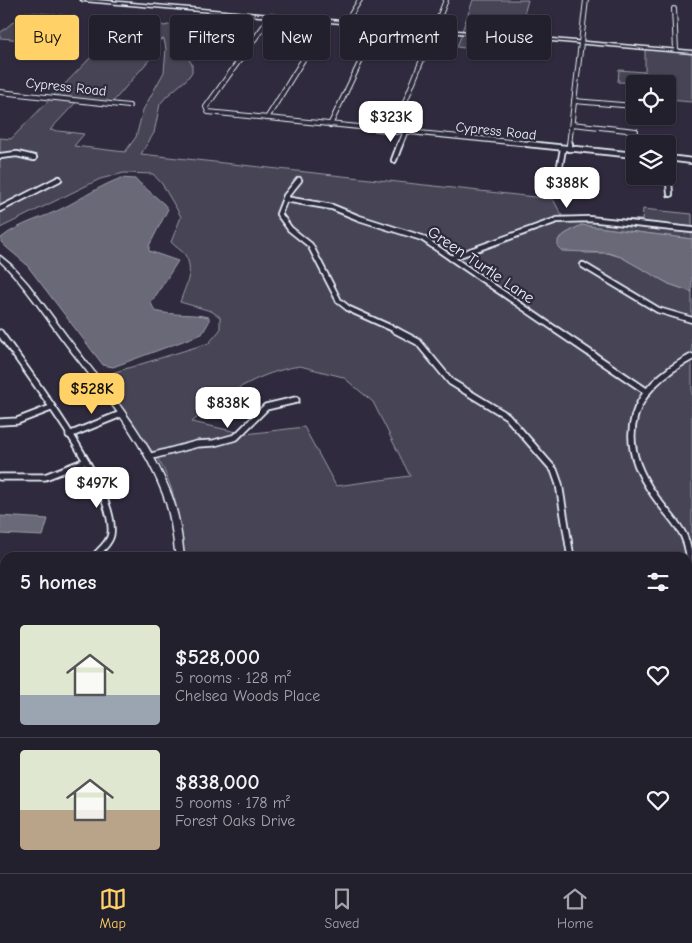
<!DOCTYPE html>
<meta charset="utf-8">
<style>
body{margin:0;font-family:"Comic Neue",sans-serif;background:#2f2d3a;color:#f1f3f6;height:100vh;display:flex;flex-direction:column;font-size:19px;white-space:nowrap}
*{box-sizing:border-box;margin:0}
p{font-size:16px;color:#a3a3aa}
.icon{flex:none;width:28px;height:28px;fill:none;stroke:currentColor;stroke-width:2;stroke-linecap:round;stroke-linejoin:round}
.map{position:relative;flex:1;overflow:hidden}
.side{position:absolute;left:0px;top:552px;width:692px;height:321px;display:flex;flex-direction:column;background:#23202e;border-radius:15px 15px 0 0;box-shadow:0 1px 4px #0004,0 0 0 1px #403e4a}
.side>*{flex:none}
.top-card{position:absolute;left:15px;top:15px;width:662px;height:45px;display:flex;gap:10px}
.controls{position:absolute;left:626px;top:75px;display:grid;gap:10px}
.controls a{display:grid;place-items:center;width:50px;height:50px;border-radius:5px;background:#23202e;box-shadow:0 1px 4px #0004,0 0 0 1px #403e4a;font-size:25px}
.price{position:absolute;translate:-50% -42px;padding:0 11px;border-radius:10px;background:#fff;color:#222;font-size:16px;line-height:32px;filter:drop-shadow(0 1px 2px #0008)}
.price::after{content:'';position:absolute;left:50%;top:30px;width:15px;height:11px;margin-left:-8px;background:inherit;clip-path:polygon(0 0,100% 0,50% 100%)}
.price.active{background:#ffd166;color:#111}
ul{padding:0;list-style:none}
li{display:flex;align-items:center;gap:15px;height:125px;padding:0 20px}
li+li{border-top:1px solid #403e4a}
li span{display:grid;place-items:center;flex:none;width:140px;height:100px;border-radius:5px;color:#555}
li>.icon{margin-inline-start:auto}
span .icon{width:60px;height:60px;fill:#fffc;stroke-width:1}
li b{font-size:21px}
h2{display:flex;justify-content:space-between;align-items:center;height:60px;padding:0 20px;font-size:21px}
.tag{padding:0 18px;border-radius:5px;background:#23202e;box-shadow:0 1px 4px #0004,0 0 0 1px #403e4a;font-size:18px;line-height:45px}
.tag.active{background:#ffd166;color:#111}
.dock{display:flex;justify-content:space-around;align-items:center;height:70px;border-top:1px solid #403e4a;background:#23202e;font-size:14px;color:#a3a3aa}
.dock a{display:grid;justify-items:center;gap:2px}
.dock .active{color:#ffd166}
.map>svg:first-child{display:block}
</style>
<div class="map">
<svg width="692" height="873" viewBox="0 0 692 873">
<rect width="100%" height="100%" fill="#2f2a3d"/>
<filter id="ink" filterUnits="userSpaceOnUse"><feTurbulence type="fractalNoise" baseFrequency=".02" numOctaves="2"/><feDisplacementMap in="SourceGraphic" scale="10" xChannelSelector="R" yChannelSelector="G"/><feConvolveMatrix kernelMatrix="1 2 1 2 8 2 1 2 1" color-interpolation-filters="sRGB"/></filter>
<g filter="url(#ink)">
<g fill="#464455" stroke="#979aa6" fill-rule="evenodd">
<path d="M473 0H528L518 36 462 31Z"/>
<path d="M25 12 75 16 47 42 0 38V33Z"/>
<path d="M141 21H154L164 26 185 21 193 24 185 54 192 64V72L187 79 167 96 160 104 154 133 141 154 553 199 562 216 642 220 643 209 692 214V239L581 225 565 234 558 240 585 253H608L621 257 669 284 692 292V652H688V558L184 557C184 530 172 477 155 455 136 429 117 403 99 377L209 343 220 330V317L211 311 180 302C185 287 195 270 185 255 182 250 175 247 171 242L181 217 179 213 162 184 153 174 124 173 100 179 0 228V138L11 139 101 47 156 52 112 103 79 99 50 130 84 134 74 146 125 152 136 137 143 110 164 72 166 49 164 39 153 42 142 41 154 38 143 24H137ZM300 366 343 377 373 402 410 476 336 486 304 427 246 434 192 422C223 395 259 372 300 366Z"/>
<path d="M462 33 518 38 514 53 493 52 457 47Z"/>
<path d="M645 48 692 52V102L668 100V84L618 82 619 70 645 72Z"/>
<path d="M0 665 5 666V869H83L82 873H0Z"/>
<path d="M688 703 692 704V873H346V869H688Z"/>
</g>
<g fill="#696978" stroke="#9c9fab">
<path d="M137 24 150 26 152 33 150 35 154 38C146 41 132 44 125 38L133 26Z"/>
<path d="M121 178 135 179 164 204 168 209 149 246V251L178 261 151 303 155 311C173 316 191 313 209 317V322L202 334 113 367 103 365 26 264 6 247 1 242V238C19 223 44 218 65 207 84 197 100 186 121 178Z"/>
<path d="M581 225 692 239V292L669 284 621 257 608 253 562 251 558 247V240L565 234Z"/>
<path d="M0 516 48 519 43 536 0 534Z"/>
</g>
<g fill="none" stroke-linecap="round" stroke-linejoin="round">
<g stroke="#e8f1f8" stroke-width="6">
<g id="street-far3">
<path d="M674 9 676 50"/>
<path d="M271 16 206 107 208 112 540 145"/>
<path d="M346 22 360 0"/>
<path d="M0 92 129 106"/>
<path d="M574 101 634 106"/>
<path d="M267 118 327 21"/>
<path d="M572 124 636 131"/>
<path d="M330 125 378 25"/>
<path d="M396 132 403 107 446 0"/>
<path d="M400 145 405 133"/>
<path d="M569 145 586 0"/>
</g>
</g>
<g stroke="#e8f1f8" stroke-width="8">
<g id="street-far2">
<path d="M527 144 635 155"/>
<path d="M569 149 570 144"/>
<path d="M0 156 17 154 34 158"/>
<path d="M668 158 692 161"/>
<path d="M394 160 400 144"/>
<path d="M668 170 670 194"/>
<path d="M299 180 286 196 279 214 290 229 310 245 339 301 349 309 398 331"/>
<path d="M555 193 563 149"/>
<path d="M285 199 332 207 359 218 422 238 558 331"/>
<path d="M0 209 59 179"/>
<path d="M451 258 557 220 589 219 692 230"/>
<path d="M583 265 658 310 692 320"/>
</g>
</g>
<g stroke="#e8f1f8" stroke-width="9">
<g id="street-far1">
<path d="M395 330 418 342 451 382 507 416 554 470 559 484 571 558"/>
<path d="M556 330 646 391"/>
<path d="M0 333C28 373 117 488 111 534 110 543 99 551 93 558"/>
<path d="M0 422 17 421 51 408"/>
<path d="M69 435 121 414"/>
<path d="M152 456 197 444 214 443 236 437 266 407 296 400"/>
<path d="M0 477H45L86 461"/>
<path d="M690 569C690 530 674 524 654 495 613 437 631 388 692 357"/>
</g>
</g>
<g stroke="#e8f1f8" stroke-width="11">
<g id="street">
<path d="M0 575H5"/>
<path d="M688 593 690 568"/>
<path d="M0 615 5 616"/>
<path d="M681 869 685 873"/>
<path d="M212 873 213 869"/>
</g>
</g>
<g stroke="#e8f1f8" stroke-width="3">
<g id="secondary">
<path d="M81 0H97L692 51V53L83 1Z"/>
<path d="M0 256 11 265 28 284C45 306 61 329 78 351 113 396 150 440 171 494 179 515 182 536 184 558H176C173 536 171 515 163 494 141 436 99 388 62 339 42 312 24 284 0 261Z"/>
<path d="M83 869H93L92 873H82Z"/>
</g>
</g>
<use href="#street-far3" stroke="#2f2a3d" stroke-width="4"/>
<use href="#street-far2" stroke="#2f2a3d" stroke-width="4.5"/>
<use href="#street-far1" stroke="#2f2a3d" stroke-width="5.5"/>
<use href="#street" stroke="#2f2a3d" stroke-width="8"/>
<use href="#secondary" fill="#2f2a3d" fill-rule="evenodd"/>
</g>
</g>
<g text-anchor="middle" dominant-baseline="central" stroke-width="4.5" stroke-linejoin="round" paint-order="stroke">
<g font-size="14" fill="#e8f1f8" stroke="#2f2a3d">
<text transform="translate(66 87) rotate(6)">Cypress Road</text>
<text transform="translate(496 131) rotate(6)">Cypress Road</text>
</g>
<g font-size="16" fill="#e8f1f8" stroke="#2f2a3d">
<text transform="translate(481 265) rotate(34)">Green Turtle Lane</text>
</g>
</g>
</svg>
<div class="controls">
<a><svg class="icon" aria-label="locate" viewBox="0 0 24 24"><circle cx="12" cy="12" r="6"/><path d="M12 2v4M12 18v4M2 12h4M18 12h4"/></svg></a>
<a><svg class="icon" aria-label="layers" viewBox="0 0 24 24"><path d="M12 4l9 5-9 5-9-5zM3 14l9 5 9-5"/></svg></a>
</div>
<b class="price" style="left:391px;top:143px">$323K</b>
<b class="price" style="left:567px;top:209px">$388K</b>
<b class="price active" style="left:92px;top:415px">$528K</b>
<b class="price" style="left:228px;top:429px">$838K</b>
<b class="price" style="left:97px;top:509px">$497K</b>
<div class="top-card">
<a class="tag active">Buy</a>
<a class="tag">Rent</a>
<a class="tag">Filters</a>
<a class="tag">New</a>
<a class="tag">Apartment</a>
<a class="tag">House</a>
</div>
<section class="side">
<h2>5 homes<svg class="icon" aria-label="filters" viewBox="0 0 24 24"><path d="M4 7h16M4 17h16"/><circle cx="9" cy="7" r="2"/><circle cx="15" cy="17" r="2"/></svg></h2>
<ul>
<li><span style="background:linear-gradient(#dfe7d0 70%,#9aa5b1 0)"><svg class="icon" aria-label="home" viewBox="0 0 24 24"><path d="M3 11l9-7 9 7M6 9v11h12V9"/></svg></span><div><b>$528,000</b><p>5 rooms · 128 m²</p><p>Chelsea Woods Place</p></div><svg class="icon" aria-label="heart" viewBox="0 0 24 24"><path d="M12 20l-8-8c-3-5 5-10 8-4 3-6 11-1 8 4z"/></svg></li>
<li><span style="background:linear-gradient(#dfe7d0 60%,#b9a48a 0)"><svg class="icon" aria-label="home" viewBox="0 0 24 24"><path d="M3 11l9-7 9 7M6 9v11h12V9"/></svg></span><div><b>$838,000</b><p>5 rooms · 178 m²</p><p>Forest Oaks Drive</p></div><svg class="icon" aria-label="heart" viewBox="0 0 24 24"><path d="M12 20l-8-8c-3-5 5-10 8-4 3-6 11-1 8 4z"/></svg></li>
</ul>
</section>
</div>
<nav class="dock">
<a class="active"><svg class="icon" aria-label="map" viewBox="0 0 24 24"><path d="M3 6l6-2 6 2 6-2v14l-6 2-6-2-6 2zM9 4v14M15 6v14"/></svg>Map</a>
<a><svg class="icon" aria-label="saved" viewBox="0 0 24 24"><path d="M7 4h10v16l-5-4-5 4z"/></svg>Saved</a>
<a><svg class="icon" aria-label="home" viewBox="0 0 24 24"><path d="M3 11l9-7 9 7M6 9v11h12V9"/></svg>Home</a>
</nav>
